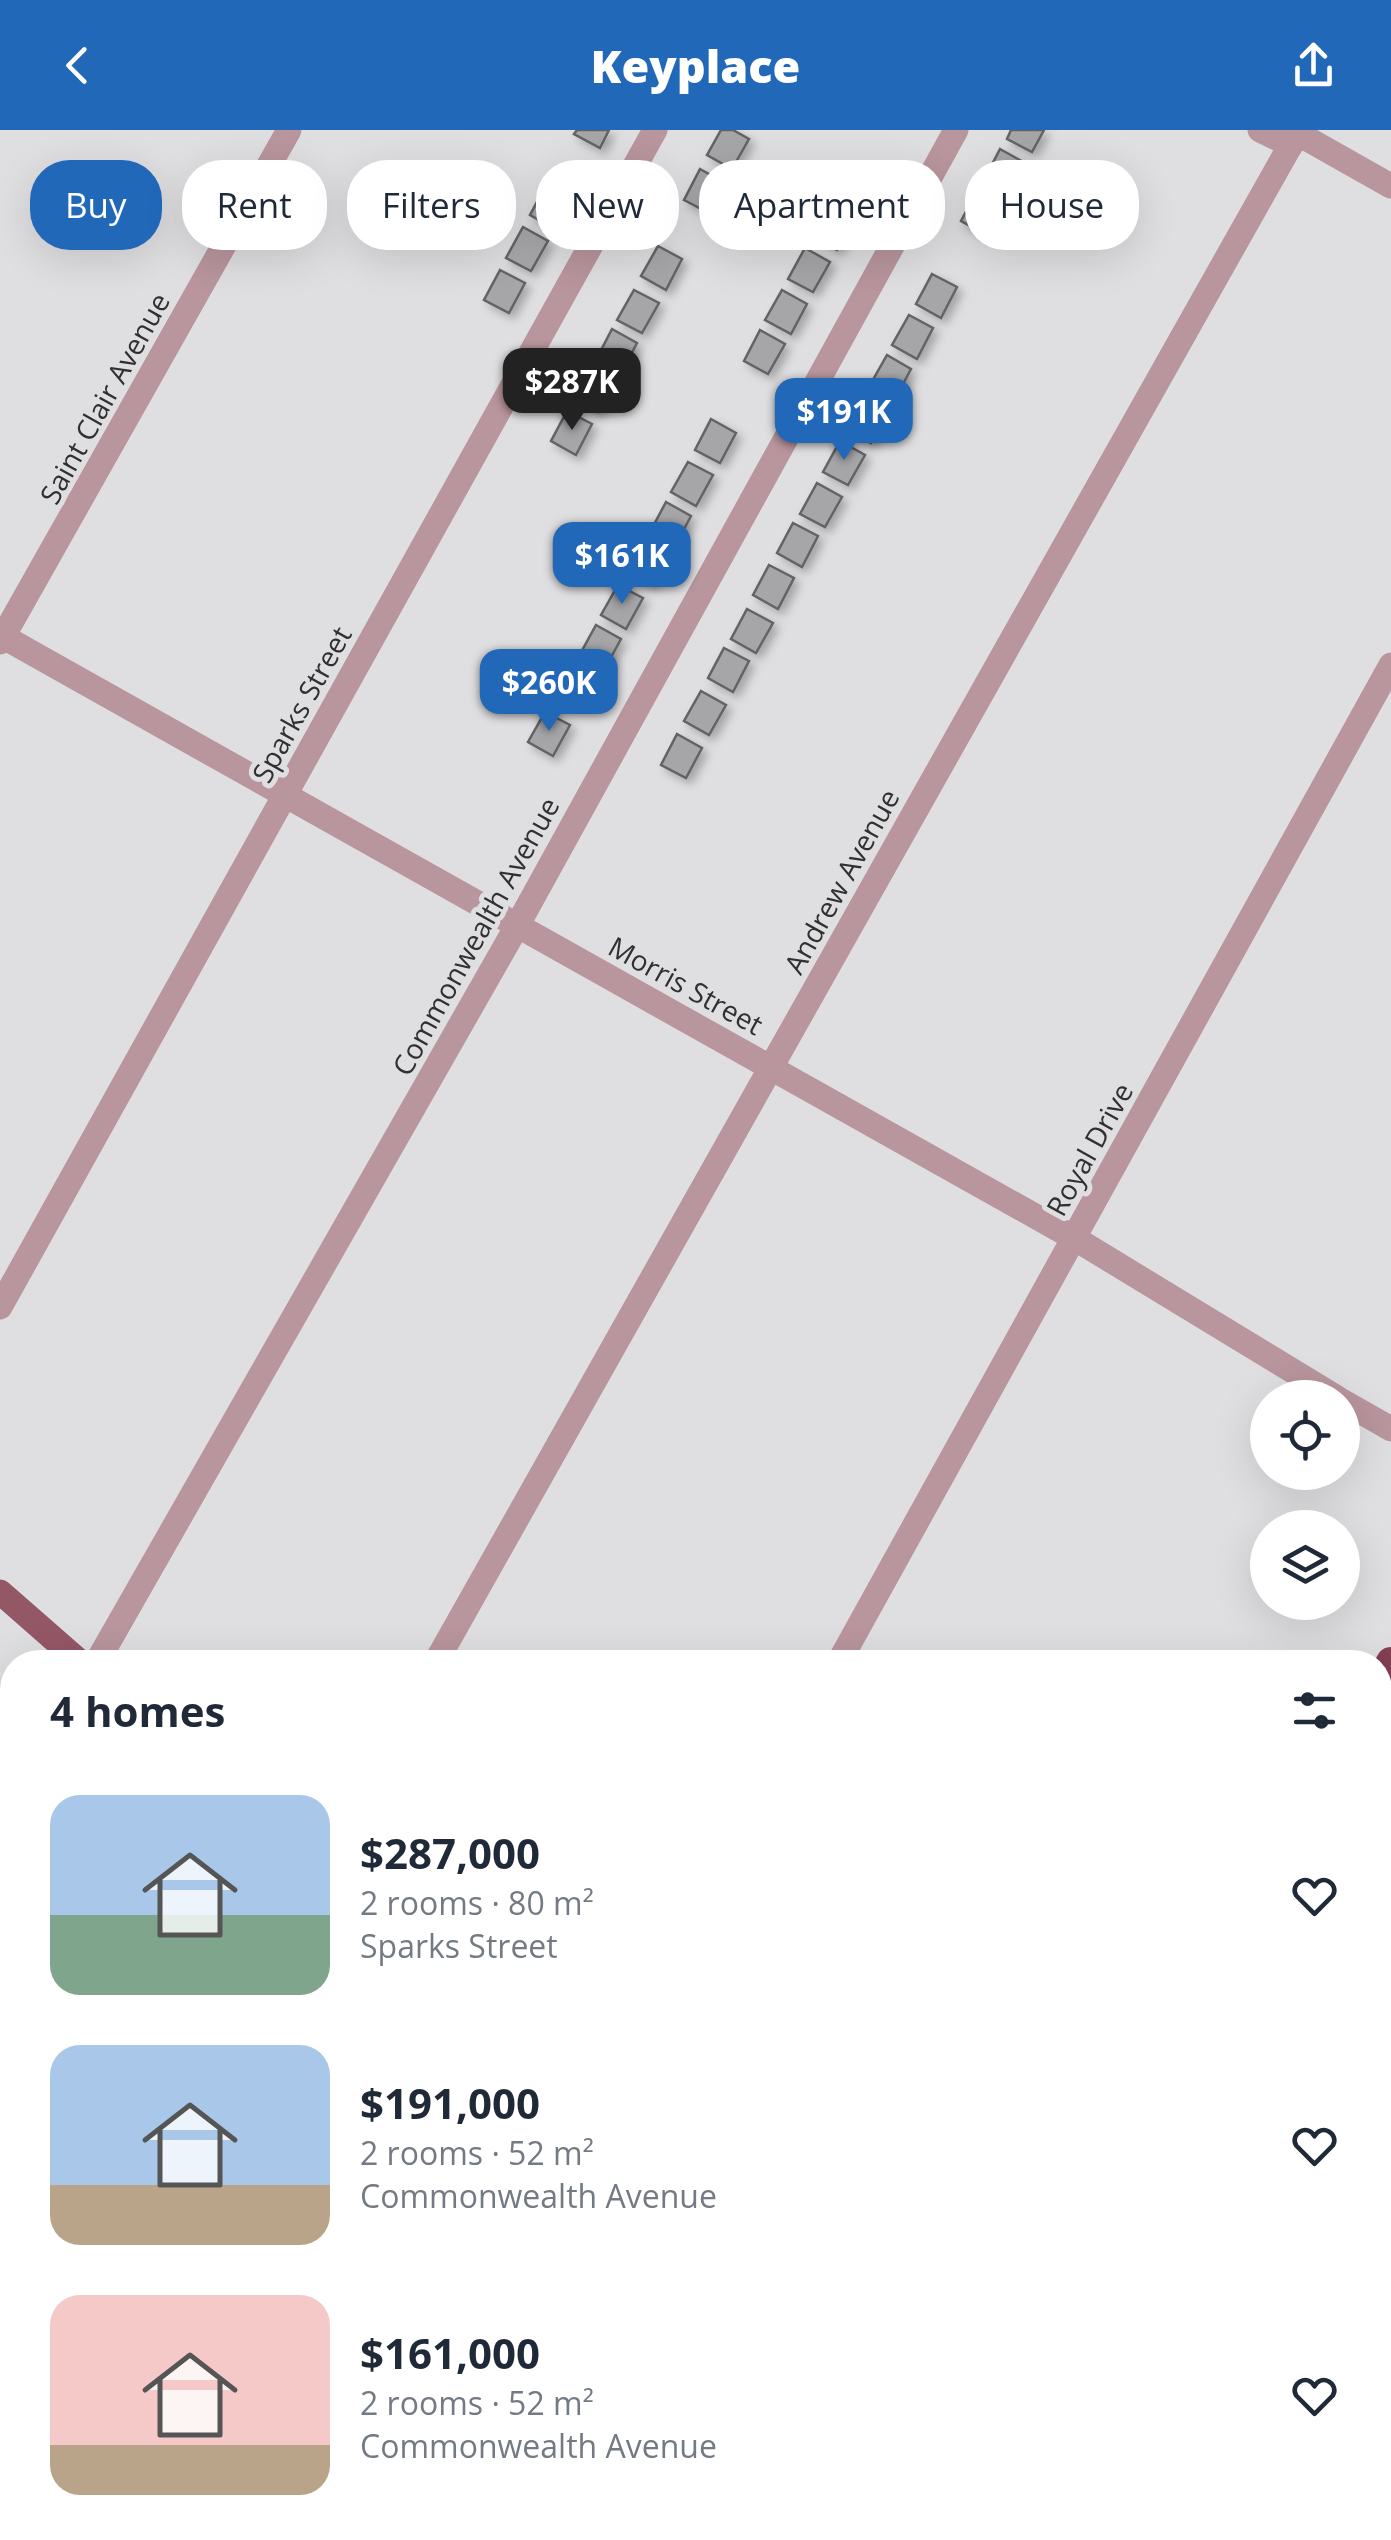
<!DOCTYPE html>
<meta charset="utf-8">
<style>
body{margin:0;font-family:"Open Sans",sans-serif;background:#f2f2f3;color:#1f2937;height:100vh;display:flex;flex-direction:column;font-size:38px;white-space:nowrap}
*{box-sizing:border-box;margin:0}
p{font-size:32px;color:#747a83}
.icon{flex:none;width:55px;height:55px;fill:none;stroke:currentColor;stroke-width:2;stroke-linecap:round;stroke-linejoin:round}
.map{position:relative;flex:1;overflow:hidden}
.sheet{position:absolute;left:0px;top:1520px;width:1392px;height:890px;display:flex;flex-direction:column;background:#fff;border-radius:40px 40px 0 0;box-shadow:0 10px 40px #0002}
.sheet>*{flex:none}
.top-card{position:absolute;left:30px;top:30px;width:1332px;height:90px;display:flex;gap:20px}
.buttons{position:absolute;left:1250px;top:1250px;display:grid;gap:20px}
.buttons a{display:grid;place-items:center;width:110px;height:110px;border-radius:50%;background:#fff;box-shadow:0 10px 40px #0002;font-size:50px}
.price{position:absolute;translate:-50% -85px;padding:0 22px;border-radius:20px;background:#2168b9;color:#fff;font-size:32px;line-height:65px;filter:drop-shadow(0 2px 5px #0008)}
.price::after{content:'';position:absolute;left:50%;top:60px;width:30px;height:22px;margin-left:-15px;background:inherit;clip-path:polygon(0 0,100% 0,50% 100%)}
.price.selected{background:#222;color:#fff}
ul{padding:0;list-style:none}
li{display:flex;align-items:center;gap:30px;height:250px;padding:0 50px}
li span{display:grid;place-items:center;flex:none;width:280px;height:200px;border-radius:30px;color:#555}
li>.icon{margin-inline-start:auto}
span .icon{width:120px;height:120px;fill:#fffc;stroke-width:1}
li b{font-size:42px}
h2{display:flex;justify-content:space-between;align-items:center;height:120px;padding:0 50px;font-size:42px}
.pill{padding:0 35px;border-radius:40px;background:#fff;box-shadow:0 10px 40px #0002;font-size:35px;line-height:90px}
.pill.selected{background:#2168b9;color:#fff}
header{display:flex;justify-content:space-between;align-items:center;height:130px;padding:0 50px;background:#2168b9;color:#fff;font-size:45px;font-weight:800}
.map>svg:first-child{display:block}
</style>
<header><svg class="icon" aria-label="back" viewBox="0 0 24 24"><path d="M15 5l-7 7 7 7"/></svg>Keyplace<svg class="icon" aria-label="share" viewBox="0 0 24 24"><path d="M12 15V3M7 8l5-5 5 5M5 13v7h14v-7"/></svg></header>
<div class="map">
<svg width="1391" height="2410" viewBox="0 0 1391 2410">
<defs>
<filter id="shadow"><feDropShadow dx="5" dy="5" stdDeviation="5" flood-color="#0004"/></filter>
</defs>
<rect width="100%" height="100%" fill="#dfdfe2"/>
<g fill="#a6a6a9" stroke="#636365" stroke-width="2.5" filter="url(#shadow)">
<path d="M577 0H609L600 18 574 4Z"/>
<path d="M721 0H733L749 9 732 39 707 25Z"/>
<path d="M1011 0H1044L1032 22 1007 9Z"/>
<path d="M1000 19 1025 33 1009 63 984 50Z"/>
<path d="M853 34 878 48 861 78 837 64Z"/>
<path d="M700 39 725 53 709 83 684 70Z"/>
<path d="M546 55 571 68 555 99 530 85Z"/>
<path d="M977 61 1002 74 986 105 961 91Z"/>
<path d="M829 75 854 89 837 120 812 106Z"/>
<path d="M523 97 548 111 531 141 506 128Z"/>
<path d="M658 116 682 129 666 160 641 146Z"/>
<path d="M805 118 830 132 813 162 788 149Z"/>
<path d="M500 140 525 153 509 183 484 170Z"/>
<path d="M932 144 957 157 941 188 916 174Z"/>
<path d="M634 160 659 173 642 203 617 190Z"/>
<path d="M782 160 807 174 791 204 765 190Z"/>
<path d="M909 185 933 198 917 229 892 215Z"/>
<path d="M612 199 637 213 621 243 596 230Z"/>
<path d="M760 200 785 214 768 244 744 231Z"/>
<path d="M887 225 911 239 895 269 870 255Z"/>
<path d="M590 238 615 252 598 282 573 269Z"/>
<path d="M863 269 888 283 871 313 846 299Z"/>
<path d="M567 281 592 294 576 325 551 311Z"/>
<path d="M711 289 736 303 720 333 695 320Z"/>
<path d="M840 311 865 325 848 355 823 342Z"/>
<path d="M688 332 713 345 696 376 671 362Z"/>
<path d="M817 353 842 367 825 397 800 384Z"/>
<path d="M666 372 691 386 675 416 650 402Z"/>
<path d="M793 393 818 406 802 437 777 423Z"/>
<path d="M643 410 668 424 652 454 627 440Z"/>
<path d="M769 435 794 448 778 479 753 465Z"/>
<path d="M618 455 643 468 626 499 601 485Z"/>
<path d="M747 479 773 493 756 523 731 509Z"/>
<path d="M596 495 621 509 604 540 579 526Z"/>
<path d="M724 518 749 531 733 562 708 548Z"/>
<path d="M701 561 726 575 709 605 684 591Z"/>
<path d="M545 582 570 595 553 626 528 612Z"/>
<path d="M677 604 702 618 686 648 661 635Z"/>
</g>
<g fill="none" stroke-linecap="round" stroke-linejoin="round">
<g stroke="#b9959d" stroke-width="25">
<path d="M1260 0 1291 15"/>
<path d="M1297 3 1391 56"/>
<path d="M0 505 1074 1108 1337 1268"/>
<path d="M0 512 289 0"/>
<path d="M0 1177 655 0"/>
<path d="M1342 1271 1391 1299"/>
<path d="M97 1532 517 796 956 0"/>
<path d="M436 1532 1299 0"/>
<path d="M839 1532 1391 535"/>
<path d="M0 1579H12"/>
<path d="M0 1691 4 1735 12 1737"/>
<path d="M0 1952 12 1931"/>
<path d="M1380 2299 1391 2279"/>
<path d="M1380 2364 1391 2370"/>
<path d="M50 2410 57 2398"/>
<path d="M1318 2410 1325 2398"/>
</g>
<g stroke="#945766" stroke-width="25">
<path d="M0 1462 80 1532"/>
<path d="M1025 2398 1038 2410"/>
</g>
<g stroke="#853f53" stroke-width="30">
<path d="M1380 1552 1391 1532"/>
<path d="M1380 1587 1391 1569"/>
<path d="M1380 1701 1391 1684"/>
<path d="M797 2410 807 2398"/>
<path d="M874 2410 884 2398"/>
</g>
</g>
<g text-anchor="middle" dominant-baseline="central" stroke-width="10" stroke-linejoin="round" paint-order="stroke">
<g font-size="28" fill="#303031" stroke="#dfdfe2">
<text transform="translate(104 268) rotate(-61)">Saint Clair Avenue</text>
<text transform="translate(301 574) rotate(-61)">Sparks Street</text>
<text transform="translate(841 751) rotate(-61)">Andrew Avenue</text>
<text transform="translate(475 806) rotate(-61)">Commonwealth Avenue</text>
<text transform="translate(686 855) rotate(29)">Morris Street</text>
<text transform="translate(1089 1019) rotate(-61)">Royal Drive</text>
</g>
</g>
</svg>
<div class="buttons">
<a><svg class="icon" aria-label="locate" viewBox="0 0 24 24"><circle cx="12" cy="12" r="6"/><path d="M12 2v4M12 18v4M2 12h4M18 12h4"/></svg></a>
<a><svg class="icon" aria-label="layers" viewBox="0 0 24 24"><path d="M12 4l9 5-9 5-9-5zM3 14l9 5 9-5"/></svg></a>
</div>
<b class="price selected" style="left:572px;top:303px">$287K</b>
<b class="price" style="left:844px;top:333px">$191K</b>
<b class="price" style="left:622px;top:477px">$161K</b>
<b class="price" style="left:549px;top:604px">$260K</b>
<div class="top-card">
<a class="pill selected">Buy</a>
<a class="pill">Rent</a>
<a class="pill">Filters</a>
<a class="pill">New</a>
<a class="pill">Apartment</a>
<a class="pill">House</a>
</div>
<section class="sheet">
<h2>4 homes<svg class="icon" aria-label="filters" viewBox="0 0 24 24"><path d="M4 7h16M4 17h16"/><circle cx="9" cy="7" r="2"/><circle cx="15" cy="17" r="2"/></svg></h2>
<ul>
<li><span style="background:linear-gradient(#a9c7e8 60%,#7fa58c 0)"><svg class="icon" aria-label="home" viewBox="0 0 24 24"><path d="M3 11l9-7 9 7M6 9v11h12V9"/></svg></span><div><b>$287,000</b><p>2 rooms · 80 m²</p><p>Sparks Street</p></div><svg class="icon" aria-label="heart" viewBox="0 0 24 24"><path d="M12 20l-8-8c-3-5 5-10 8-4 3-6 11-1 8 4z"/></svg></li>
<li><span style="background:linear-gradient(#a9c7e8 70%,#b9a48a 0)"><svg class="icon" aria-label="home" viewBox="0 0 24 24"><path d="M3 11l9-7 9 7M6 9v11h12V9"/></svg></span><div><b>$191,000</b><p>2 rooms · 52 m²</p><p>Commonwealth Avenue</p></div><svg class="icon" aria-label="heart" viewBox="0 0 24 24"><path d="M12 20l-8-8c-3-5 5-10 8-4 3-6 11-1 8 4z"/></svg></li>
<li><span style="background:linear-gradient(#f6c9c9 75%,#b9a48a 0)"><svg class="icon" aria-label="home" viewBox="0 0 24 24"><path d="M3 11l9-7 9 7M6 9v11h12V9"/></svg></span><div><b>$161,000</b><p>2 rooms · 52 m²</p><p>Commonwealth Avenue</p></div><svg class="icon" aria-label="heart" viewBox="0 0 24 24"><path d="M12 20l-8-8c-3-5 5-10 8-4 3-6 11-1 8 4z"/></svg></li>
</ul>
</section>
</div>
